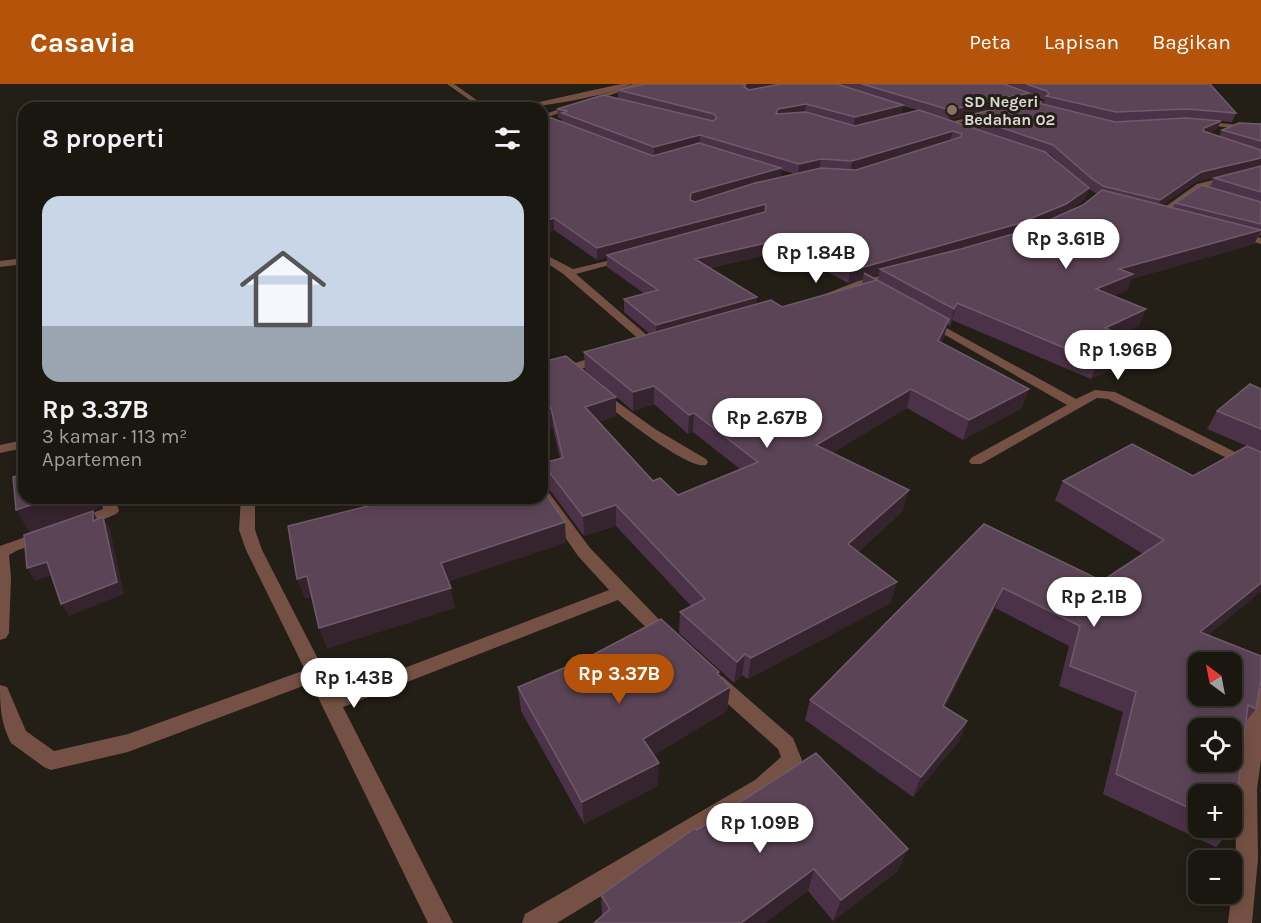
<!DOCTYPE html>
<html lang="id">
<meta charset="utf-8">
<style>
body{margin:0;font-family:Karla,sans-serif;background:#231f19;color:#f1f3f6;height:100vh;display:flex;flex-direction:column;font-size:22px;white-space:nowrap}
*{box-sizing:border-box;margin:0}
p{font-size:20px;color:#9f9f9f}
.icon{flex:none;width:33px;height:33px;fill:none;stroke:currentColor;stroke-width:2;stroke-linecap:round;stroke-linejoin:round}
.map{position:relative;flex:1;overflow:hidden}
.drawer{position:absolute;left:18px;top:18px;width:530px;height:402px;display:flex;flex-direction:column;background:#1a1610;border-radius:18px;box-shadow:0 3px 15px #0003,0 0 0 2px #383530}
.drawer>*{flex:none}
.needle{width:39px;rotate:328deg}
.buttons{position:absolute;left:1188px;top:568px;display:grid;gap:12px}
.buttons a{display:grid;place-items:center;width:54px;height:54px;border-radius:12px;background:#1a1610;box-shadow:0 3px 15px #0003,0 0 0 2px #383530;font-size:30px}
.price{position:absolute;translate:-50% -51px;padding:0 14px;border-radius:21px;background:#fff;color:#222;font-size:20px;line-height:39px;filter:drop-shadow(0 2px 3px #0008)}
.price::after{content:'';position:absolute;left:50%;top:36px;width:18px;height:14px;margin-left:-9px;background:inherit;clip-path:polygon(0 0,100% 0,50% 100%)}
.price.selected{background:#b45309;color:#fff}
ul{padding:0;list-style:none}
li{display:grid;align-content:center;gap:12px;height:318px;padding:0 24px}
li+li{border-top:2px solid #383530}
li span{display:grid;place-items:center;height:186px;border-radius:18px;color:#555}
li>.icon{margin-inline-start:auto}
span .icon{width:108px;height:108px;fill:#fffc;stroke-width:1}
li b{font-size:26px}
h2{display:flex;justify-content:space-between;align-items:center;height:72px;padding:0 24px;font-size:26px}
header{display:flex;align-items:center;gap:36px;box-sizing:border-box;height:84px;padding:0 30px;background:#b45309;color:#fff}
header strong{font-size:28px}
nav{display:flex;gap:33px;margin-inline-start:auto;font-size:21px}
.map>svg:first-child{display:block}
</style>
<header>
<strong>Casavia</strong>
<nav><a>Peta</a><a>Lapisan</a><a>Bagikan</a></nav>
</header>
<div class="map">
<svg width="1261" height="839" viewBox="0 0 1261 839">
<rect width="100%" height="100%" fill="#231e16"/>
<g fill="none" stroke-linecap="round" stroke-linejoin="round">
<g fill="#745144" fill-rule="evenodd">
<path d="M447 0H454L488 24H481Z"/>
<path d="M621 0H631C608 12 539 24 512 24Z"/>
</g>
<g fill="#745144" fill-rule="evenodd">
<path d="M983 0H992L1044 18 1017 26V24L1035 18Z"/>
<path d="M983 30 985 33 945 42 942 40Z"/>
<path d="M1198 37 1261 43V47L1196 40Z"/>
<path d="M1261 84V88L1203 104 1162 132 1155 130 1197 100Z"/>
<path d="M1237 147 1261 154V160L1234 152 1232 150Z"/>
<path d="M542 169 573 185 628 172V176L576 190 656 259V263H648L562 189 542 176Z"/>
<path d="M897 188 901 189V193L865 201 820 217 815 214 858 197Z"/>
<path d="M930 235 1076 315 1095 306 1115 308 1261 381V391L1108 315 1097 314 981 380H971L969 377 971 374 1067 321 926 240V236Z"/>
<path d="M603 270 607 271V277L571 288 542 293V285L569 281Z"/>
<path d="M602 307 655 345 706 375 708 378 706 381C687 386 615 327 598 314L596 311Z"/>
<path d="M24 356V364L0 369V361Z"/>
<path d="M542 404 547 406 590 464 676 553 673 558 667 560 661 558 618 516 343 623 453 839H428L311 599 128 668 51 686 44 683 11 659C1 638 0 625 0 601L7 603 26 647 54 667 128 650 305 586 246 466 239 446 241 414H255V446L262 466 336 610 609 506 578 472 538 414H542Z"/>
<path d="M101 414H115L119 427 116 430 84 444H74L71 440 74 436 103 425Z"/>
<path d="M42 447 48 448 50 452 48 456 18 466 9 471 11 493 9 549 6 554 0 556V462Z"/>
<path d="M716 590 723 593 793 654 802 676 799 682 769 710 557 839H522L525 830 755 696 781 673 778 665 709 603 707 598 709 593Z"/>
<path d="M1261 604V676L1257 705 1258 775 1252 839H1228L1236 775 1235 705 1251 612 1254 606Z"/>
</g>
<g fill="#745144" fill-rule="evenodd">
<path d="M633 0H642L542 35V31Z"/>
<path d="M24 174V180L0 183V177Z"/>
</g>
</g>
<g fill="#4c3248" fill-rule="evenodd">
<path d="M645 0H1210L1236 29 1232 38 1221 37 1217 45 1209 49 1219 53 1222 46 1260 40 1261 37V152L1259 151 1254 160 1131 195 1127 206 1113 212 1139 242 1120 250 1132 276 1091 295 952 236 950 242 947 240 944 253 941 259 1022 324 963 356 907 324 832 369 903 427 858 468 891 519 748 595 742 591 734 599 679 549 680 528 691 522 616 442 584 452 549 405 542 402V379L560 374 553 344 542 346V278L616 332 599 338 653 397 678 411 740 385 693 348 688 350 654 320 633 327 585 286 584 268 650 250 624 228V215L645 210 607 183V173L597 176 554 146 542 149 562 38V35L558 34 557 25 618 14V6ZM1028 10 1045 16 1043 20 966 32 964 40 1006 55 948 36 1026 18ZM903 22 918 26 877 36 901 30ZM1046 69 1050 70 1072 90ZM781 86 795 90 780 93ZM1246 86 1214 94 1210 103 1175 119 1173 124 1162 121 1196 98ZM1089 105 1097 110 1083 121 1069 127 1085 115ZM787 166 848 199 863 195 862 200 782 223 757 220 710 184ZM879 190 878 196 871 193Z"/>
<path d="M1261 305V507L1208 551 1256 625 1246 637 1233 744 1216 763 1103 710 1123 628 1059 602 1069 562 995 524 945 623 967 637 959 657 913 713 805 636 810 616 984 440 1102 497 1143 470 1055 416 1063 397 1193 392 1247 362 1207 345 1217 327ZM1198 711H1232V744H1198Z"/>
<path d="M719 592 730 603 727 627 654 671 658 702 584 740 521 627 518 603Z"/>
<path d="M697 746 898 787 833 837 808 807 602 832 601 811Z"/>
</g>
<g fill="#35232d">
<path d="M745 0H786L745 9 744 3Z"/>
<path d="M1029 9 1026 18 948 36 950 26Z"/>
<path d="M806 20 805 29 776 40 778 25Z"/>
<path d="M903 21 901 30 853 43 855 33Z"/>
<path d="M1221 37 1217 45 1200 53 1204 44Z"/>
<path d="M953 47 950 57 851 88 852 77Z"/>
<path d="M700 51V61L654 73V63Z"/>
<path d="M1261 74V83L1196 98 1156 126 1160 116 1201 88Z"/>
<path d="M821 75 819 86 798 91 799 80Z"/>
<path d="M781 84 780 95 690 120V116L691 109Z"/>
<path d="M1089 104 1085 115 1062 132 1013 152 886 188 880 185 879 190 871 193 864 189 863 195 848 199 850 187Z"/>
<path d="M766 120 764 131 607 171V173L597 176V164Z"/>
<path d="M554 134V146L542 149V138Z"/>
<path d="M1261 146 1254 160 1131 195 1127 206 1090 221 1096 205 1119 185Z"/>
<path d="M789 154 787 166 695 187V175Z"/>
<path d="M757 213 756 225 656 254V241Z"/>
<path d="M957 219 952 236 950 242 954 225Z"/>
<path d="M1146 225 1139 242 1098 261 1105 244Z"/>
<path d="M949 235 944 253 933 276 938 257Z"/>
<path d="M1139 259 1132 276 1091 295 1098 278Z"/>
<path d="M654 302V320L633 327V308Z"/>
<path d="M911 305 907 324 813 381 816 361Z"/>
<path d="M1029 305 1022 324 963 356 969 336Z"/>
<path d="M616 313V332L586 342 585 323Z"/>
<path d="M551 324 553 344 542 346V326Z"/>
<path d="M694 329 693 348 688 350 689 331Z"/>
<path d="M909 406 903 427 843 481 848 460Z"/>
<path d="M51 414H99L98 425 93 427 99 439 30 449 16 426Z"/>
<path d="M616 421V442L584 452 583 432Z"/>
<path d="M103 433 110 445 124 510 69 532 61 520Z"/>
<path d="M565 438 566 459 445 499 441 479Z"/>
<path d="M47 478 55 490 35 497 27 484Z"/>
<path d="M307 492 314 513 305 515 297 495Z"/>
<path d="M897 498 891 519 748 595 751 574Z"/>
<path d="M1261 499V507L1187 568 1200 548Z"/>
<path d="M451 504 455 524 327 565 319 544Z"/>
<path d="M1003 504 995 524 935 642 943 622Z"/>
<path d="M745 570 742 591 734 599 737 578Z"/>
<path d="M730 603 727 627 642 678 643 655Z"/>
<path d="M967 637 959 657 913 713 921 693Z"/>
<path d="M659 679 658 702 584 740 582 718Z"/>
<path d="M908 765 898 787 833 837 841 816Z"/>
<path d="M814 785 808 807 765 839H741Z"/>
</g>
<g fill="#5b4456" stroke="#705b6a" stroke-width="1.5" fill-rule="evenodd">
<path d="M645 0H746L744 3 749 6 781 0H837L903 21 855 33 806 20 778 25 776 30 806 28 855 42 919 26 1045 68 1089 104 1066 120 1017 140 850 187 789 154 695 175 757 213 656 241 624 215 658 206 607 171 765 128 766 120 597 164 554 134 542 138V35L549 33 653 72 699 59 781 84 691 109 690 116 695 118 755 99 821 84 856 86 961 53 962 50 953 47 852 77 821 75 799 80 700 51 654 63 562 29 568 27 557 25 603 11 713 37 717 34 714 30 618 6Z"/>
<path d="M862 0H1004L1029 9 950 26Z"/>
<path d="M1026 0H1210L1236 29 1187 25 1116 28 1046 12 1049 10 1047 7Z"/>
<path d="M1030 17 1115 38 1186 34 1221 37 1204 44 1203 47 1261 66V74L1201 88 1160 116 1103 102 1091 94 1053 61 966 32Z"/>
<path d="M1239 39 1261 40V57L1222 46Z"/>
<path d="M1261 82V108L1214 94Z"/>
<path d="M1202 101 1261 118V140L1175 119Z"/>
<path d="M1102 106 1261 146 1119 185 1133 190 1096 205 1146 225 1105 244 1139 259 1098 278 957 219 954 225 880 185 961 165 1027 146 1083 121Z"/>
<path d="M864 189 949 235 938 257 1029 305 969 336 911 305 816 361 909 406 848 460 897 498 751 574 745 570 737 578 680 528 705 515 616 421 583 432 547 385 542 383V379L563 374 551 324 542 326V278L566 272 616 313 585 323 653 397 660 394 678 411 758 378 694 329 689 331 654 302 633 308 584 268 771 216 782 223 877 196Z"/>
<path d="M1250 300 1261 305V345L1217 327Z"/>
<path d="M1132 360 1193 392 1247 362 1261 368V499L1200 548 1261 572V596L1256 625 1248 621 1233 744 1232 743V711H1198V728L1116 690 1136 608 1070 582 1080 542 1003 504 943 622 967 637 921 693 810 616 984 440 1102 497 1164 456 1063 397ZM1198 579H1232V612H1198ZM1198 645H1232V678H1198Z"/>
<path d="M24 390V414H51L16 426 13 393Z"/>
<path d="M542 405 565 438 441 479 451 504 319 544 307 492 297 495 288 442 400 414H542Z"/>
<path d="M93 427V437L103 433 117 498 61 520 47 478 27 484 24 451Z"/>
<path d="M661 535 719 588 717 589 730 603 643 655 659 679 582 718 518 603 585 575Z"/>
<path d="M816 669 908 765 841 816 814 785 741 839H594L610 825 601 811 695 744 697 746Z"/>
</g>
<circle fill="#8d6e63" stroke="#231e16" stroke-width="2" cx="952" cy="26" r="6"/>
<g text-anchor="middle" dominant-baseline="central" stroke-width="6" stroke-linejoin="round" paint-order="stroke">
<g font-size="16" font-weight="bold" fill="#dcd8d3" stroke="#231e16" text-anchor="start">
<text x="964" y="17">SD Negeri<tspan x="964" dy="18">Bedahan 02</tspan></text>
</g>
</g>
</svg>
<div class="buttons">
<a><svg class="needle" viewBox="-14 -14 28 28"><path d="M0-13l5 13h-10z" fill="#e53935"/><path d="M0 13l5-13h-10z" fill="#9f9f9f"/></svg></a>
<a><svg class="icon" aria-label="locate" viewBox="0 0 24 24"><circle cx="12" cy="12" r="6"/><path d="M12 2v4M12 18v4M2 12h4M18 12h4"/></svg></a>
<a>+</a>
<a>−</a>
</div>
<b class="price" style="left:1066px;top:186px">Rp 3.61B</b>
<b class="price" style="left:816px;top:200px">Rp 1.84B</b>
<b class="price" style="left:1118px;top:297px">Rp 1.96B</b>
<b class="price" style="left:767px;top:365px">Rp 2.67B</b>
<b class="price" style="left:1094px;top:544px">Rp 2.1B</b>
<b class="price selected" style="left:619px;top:621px">Rp 3.37B</b>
<b class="price" style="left:354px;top:625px">Rp 1.43B</b>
<b class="price" style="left:760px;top:770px">Rp 1.09B</b>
<section class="drawer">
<h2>8 properti<svg class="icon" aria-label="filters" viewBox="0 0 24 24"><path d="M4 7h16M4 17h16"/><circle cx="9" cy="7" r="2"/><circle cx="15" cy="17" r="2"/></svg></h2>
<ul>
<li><span style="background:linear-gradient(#c9d6e8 70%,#9aa5b1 0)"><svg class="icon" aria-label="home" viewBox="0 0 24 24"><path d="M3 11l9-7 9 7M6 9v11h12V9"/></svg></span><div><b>Rp 3.37B</b><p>3 kamar · 113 m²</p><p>Apartemen</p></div></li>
</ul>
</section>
</div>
